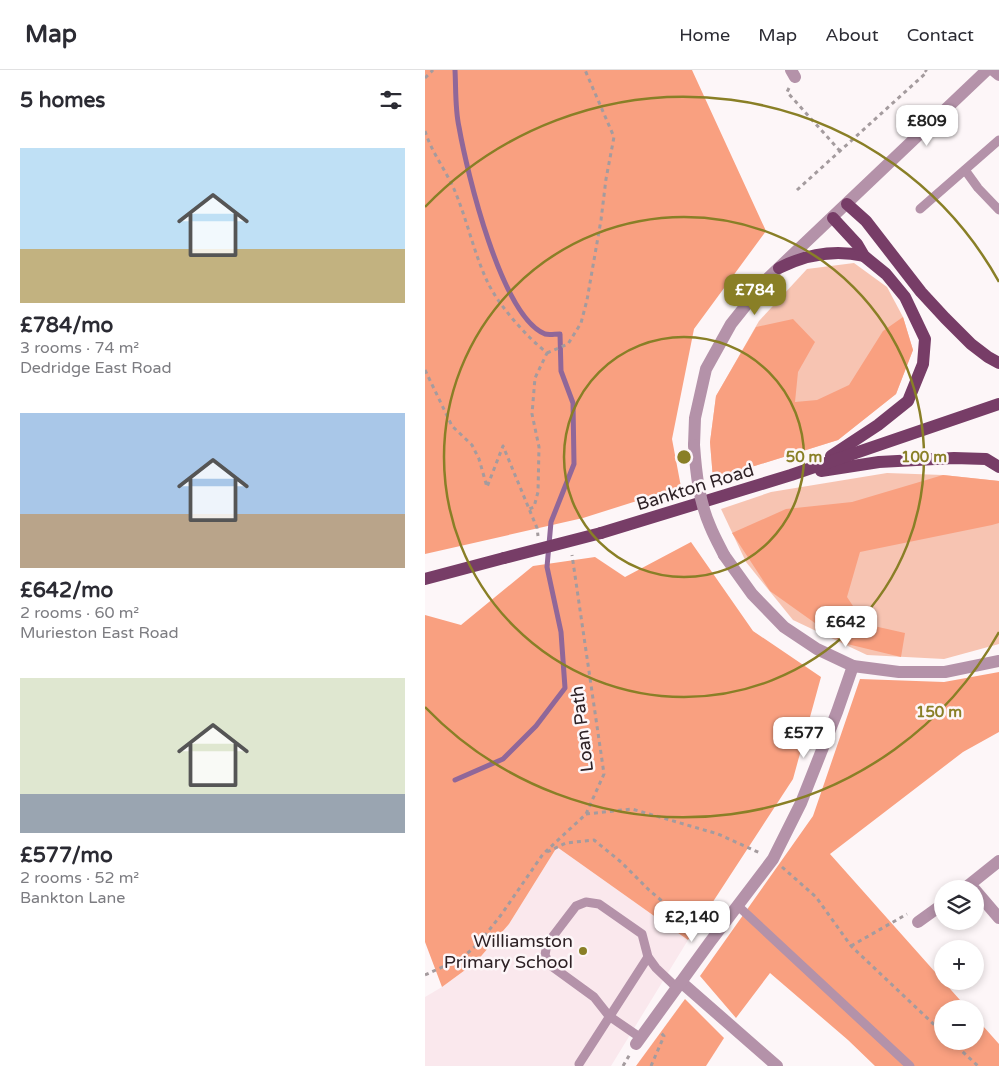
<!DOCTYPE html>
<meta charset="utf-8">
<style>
body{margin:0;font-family:"Varela Round",sans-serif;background:#f7f7f7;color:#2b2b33;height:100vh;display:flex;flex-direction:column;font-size:19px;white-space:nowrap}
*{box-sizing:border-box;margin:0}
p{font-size:16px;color:#7c7c81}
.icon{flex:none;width:28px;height:28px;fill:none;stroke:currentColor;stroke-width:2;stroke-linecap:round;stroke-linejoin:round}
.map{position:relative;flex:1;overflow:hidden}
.panel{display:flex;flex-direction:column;background:#fff;width:425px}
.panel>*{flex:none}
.tools{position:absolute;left:509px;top:810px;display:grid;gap:10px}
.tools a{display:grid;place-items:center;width:50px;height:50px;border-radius:50%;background:#fff;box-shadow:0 2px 8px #0003;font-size:25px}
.price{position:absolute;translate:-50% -42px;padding:0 11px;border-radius:10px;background:#fff;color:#222;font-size:16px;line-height:32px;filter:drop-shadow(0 1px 2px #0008)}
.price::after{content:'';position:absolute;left:50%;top:30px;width:15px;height:11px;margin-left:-8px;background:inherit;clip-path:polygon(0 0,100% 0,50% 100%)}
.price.selected{background:#897f26;color:#fff}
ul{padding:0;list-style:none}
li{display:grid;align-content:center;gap:10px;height:265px;padding:0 20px}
li span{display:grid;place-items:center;height:155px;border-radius:0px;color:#555}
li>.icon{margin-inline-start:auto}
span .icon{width:90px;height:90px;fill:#fffc;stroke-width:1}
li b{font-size:21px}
h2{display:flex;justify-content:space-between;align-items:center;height:60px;padding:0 20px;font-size:21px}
header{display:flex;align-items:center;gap:30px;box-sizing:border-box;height:70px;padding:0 25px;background:#fff;border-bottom:1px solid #e1e1e2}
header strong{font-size:24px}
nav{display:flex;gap:28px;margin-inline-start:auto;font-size:18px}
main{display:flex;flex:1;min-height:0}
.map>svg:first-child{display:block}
</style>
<header>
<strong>Map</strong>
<nav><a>Home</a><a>Map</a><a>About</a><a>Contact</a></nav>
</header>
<main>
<section class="panel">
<h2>5 homes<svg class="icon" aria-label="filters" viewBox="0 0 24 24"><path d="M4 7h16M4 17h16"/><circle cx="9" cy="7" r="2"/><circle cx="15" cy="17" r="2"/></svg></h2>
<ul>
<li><span style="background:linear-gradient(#bfe0f5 65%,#c2b280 0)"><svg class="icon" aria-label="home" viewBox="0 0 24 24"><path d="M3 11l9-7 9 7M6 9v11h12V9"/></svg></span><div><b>£784/mo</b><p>3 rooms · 74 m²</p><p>Dedridge East Road</p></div></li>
<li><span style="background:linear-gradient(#a9c7e8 65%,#b9a48a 0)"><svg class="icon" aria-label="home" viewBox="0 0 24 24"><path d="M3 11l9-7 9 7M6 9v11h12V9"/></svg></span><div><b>£642/mo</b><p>2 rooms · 60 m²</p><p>Murieston East Road</p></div></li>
<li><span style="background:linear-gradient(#dfe7d0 75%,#9aa5b1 0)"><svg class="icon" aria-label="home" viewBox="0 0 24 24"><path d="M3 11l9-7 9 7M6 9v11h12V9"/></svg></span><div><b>£577/mo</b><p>2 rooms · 52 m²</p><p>Bankton Lane</p></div></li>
</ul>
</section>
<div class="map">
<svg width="574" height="996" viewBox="0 0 574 996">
<rect width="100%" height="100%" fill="#fdf6f8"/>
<path fill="#fae8ed" d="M132 777 263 870 186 996H0V927L17 917 51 892 84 854Z"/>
<g fill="#f7c4b2">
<path d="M429 193 462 217 478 247 488 280 471 324 413 370 288 409 285 372 291 326 334 251 382 199Z"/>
<path d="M462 403 518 405 574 411V574L519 589 442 585 368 550 321 492 296 439 346 422Z"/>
</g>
<g fill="#f9a080">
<path d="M0 0H267L341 161 269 259 247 369 256 417 158 448 0 484Z"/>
<path d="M478 247 488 280 471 324 413 370 288 409 285 372 291 326 331 257 368 249 390 272 373 302 370 332 392 330 424 315 458 261Z"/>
<path d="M518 405 574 411V453L567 455 435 482 422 527 440 554 480 563 476 587 418 573 345 521 307 463 361 439 427 432Z"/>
<path d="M266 472 328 561 396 607 368 709 263 870 132 777 84 854 51 892 17 917 0 872V545L36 555 108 496 170 487 200 507Z"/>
<path d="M574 602V662L538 682 405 784 543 939H518V971H550V947L574 974V996H450L423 970 345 903 311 948 275 906 388 746 435 609 519 612Z"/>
<path d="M260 929 299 968 281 996H211Z"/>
</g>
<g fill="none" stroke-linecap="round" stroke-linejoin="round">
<path stroke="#906799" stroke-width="5" d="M30 0C31 19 30 39 34 57 42 102 76 246 120 264 124 265 130 264 135 264L136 301 148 333 149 394 126 452 122 497 136 562 140 618 111 656 78 689 30 710"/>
<g stroke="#a49b9e" stroke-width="3" stroke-dasharray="4 4" stroke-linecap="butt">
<path d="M0 8 8 0"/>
<path d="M364 18 362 22 415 81"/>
<path d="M0 61C6 81 20 99 29 119 42 149 49 184 63 213 75 237 101 266 122 283L110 308 107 344 114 377 113 422 109 437 104 439"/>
<path d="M372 120 502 2 500 0"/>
<path d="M122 283 143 274 156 253 162 230 176 150 181 109 189 67 160 0"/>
<path d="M0 300 27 356 47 375 54 389 62 417 78 376 112 458 113 466"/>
<path d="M161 744 207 739 293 764 335 783"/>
<path d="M122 782 141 773 169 770 196 792 224 820 275 863"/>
<path d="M357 797 391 827 426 876 518 963"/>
<path d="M426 876 482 844"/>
<path d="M37 888 42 893"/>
<path d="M0 905 37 888 54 873 76 845 118 784 161 744 179 704 147 485"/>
<path d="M526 971 553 996"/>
<path d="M198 996 205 984"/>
<path d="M226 996 239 966 236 963"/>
</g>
<g stroke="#b492a9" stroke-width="9">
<path d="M540 100 553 118 574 140"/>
<path d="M495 139 574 70"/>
<path d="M313 836 485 996"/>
<path d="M216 968 184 946 169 927 125 895 120 885 122 874 151 836 161 832 174 834 217 864 223 887 231 898 252 918"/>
<path d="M154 994 223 887"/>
</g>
<g stroke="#b492a9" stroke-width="12">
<path d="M366 0 370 7"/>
<path d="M568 0 574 5"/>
<path d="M539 819 574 791"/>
<path d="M550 820 574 848"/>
<path d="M493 852 518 834"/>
<path d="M256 912 352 996"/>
<path d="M211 974 285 872 348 789 376 733 412 642 428 596"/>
</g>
<g stroke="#b492a9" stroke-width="12">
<path d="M269 375 270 348 281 299 306 254 342 209 562 0"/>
<path d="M299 485 327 524 359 557 392 579 428 596 474 602H520L574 591"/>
</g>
<g stroke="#773d67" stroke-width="12">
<path d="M422 134 441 151 496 222 520 248 546 274 563 287 574 293"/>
<path d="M354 198C382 184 409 179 439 186"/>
<path d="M406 386 453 355 483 331 498 294 500 269 480 227 461 204 439 186 432 174 408 148"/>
<path d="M396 401 454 392 529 388 561 389 574 397"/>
<path d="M176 463 366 405 574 334"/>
<path d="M0 509 79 488"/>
</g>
<path stroke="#b492a9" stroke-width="12" d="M269 375C271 403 274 431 285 456 289 466 294 475 299 485"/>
<path stroke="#773d67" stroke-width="12" d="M79 488 176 463"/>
</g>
<g fill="none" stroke="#897f26" stroke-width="2.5">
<circle cx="259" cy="387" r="120"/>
<circle cx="259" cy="387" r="240"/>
<path d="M574 562A360 360 0 0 1 0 637M0 137A360 360 0 0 1 574 212"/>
</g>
<circle fill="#897f26" stroke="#fdf6f8" stroke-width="2" cx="158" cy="881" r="5"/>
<g text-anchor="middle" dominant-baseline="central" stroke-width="5" stroke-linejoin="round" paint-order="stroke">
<g font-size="18" fill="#2e2125" stroke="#fdf6f8">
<text transform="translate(270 417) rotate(-17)">Bankton Road</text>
<text transform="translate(157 659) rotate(-97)">Loan Path</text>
</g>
<g font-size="18" fill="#2e2125" stroke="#fdf6f8" text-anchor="end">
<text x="148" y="871">Williamston<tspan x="148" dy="21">Primary School</tspan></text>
</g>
</g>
<circle cx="259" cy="387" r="8" fill="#897f26" stroke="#fdf6f8" stroke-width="2.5"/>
<g font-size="15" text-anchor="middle" font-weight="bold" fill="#897f26" stroke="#fdf6f8" stroke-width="5" stroke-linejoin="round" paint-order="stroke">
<text x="379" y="392">50 m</text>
<text x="499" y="392">100 m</text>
<text x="514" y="647">150 m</text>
</g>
</svg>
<div class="tools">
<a><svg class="icon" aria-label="layers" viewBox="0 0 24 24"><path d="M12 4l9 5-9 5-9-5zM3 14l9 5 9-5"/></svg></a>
<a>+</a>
<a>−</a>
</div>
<b class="price" style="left:502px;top:77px">£809</b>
<b class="price selected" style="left:330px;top:246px">£784</b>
<b class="price" style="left:421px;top:578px">£642</b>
<b class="price" style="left:379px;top:689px">£577</b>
<b class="price" style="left:267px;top:873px">£2,140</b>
</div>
</main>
